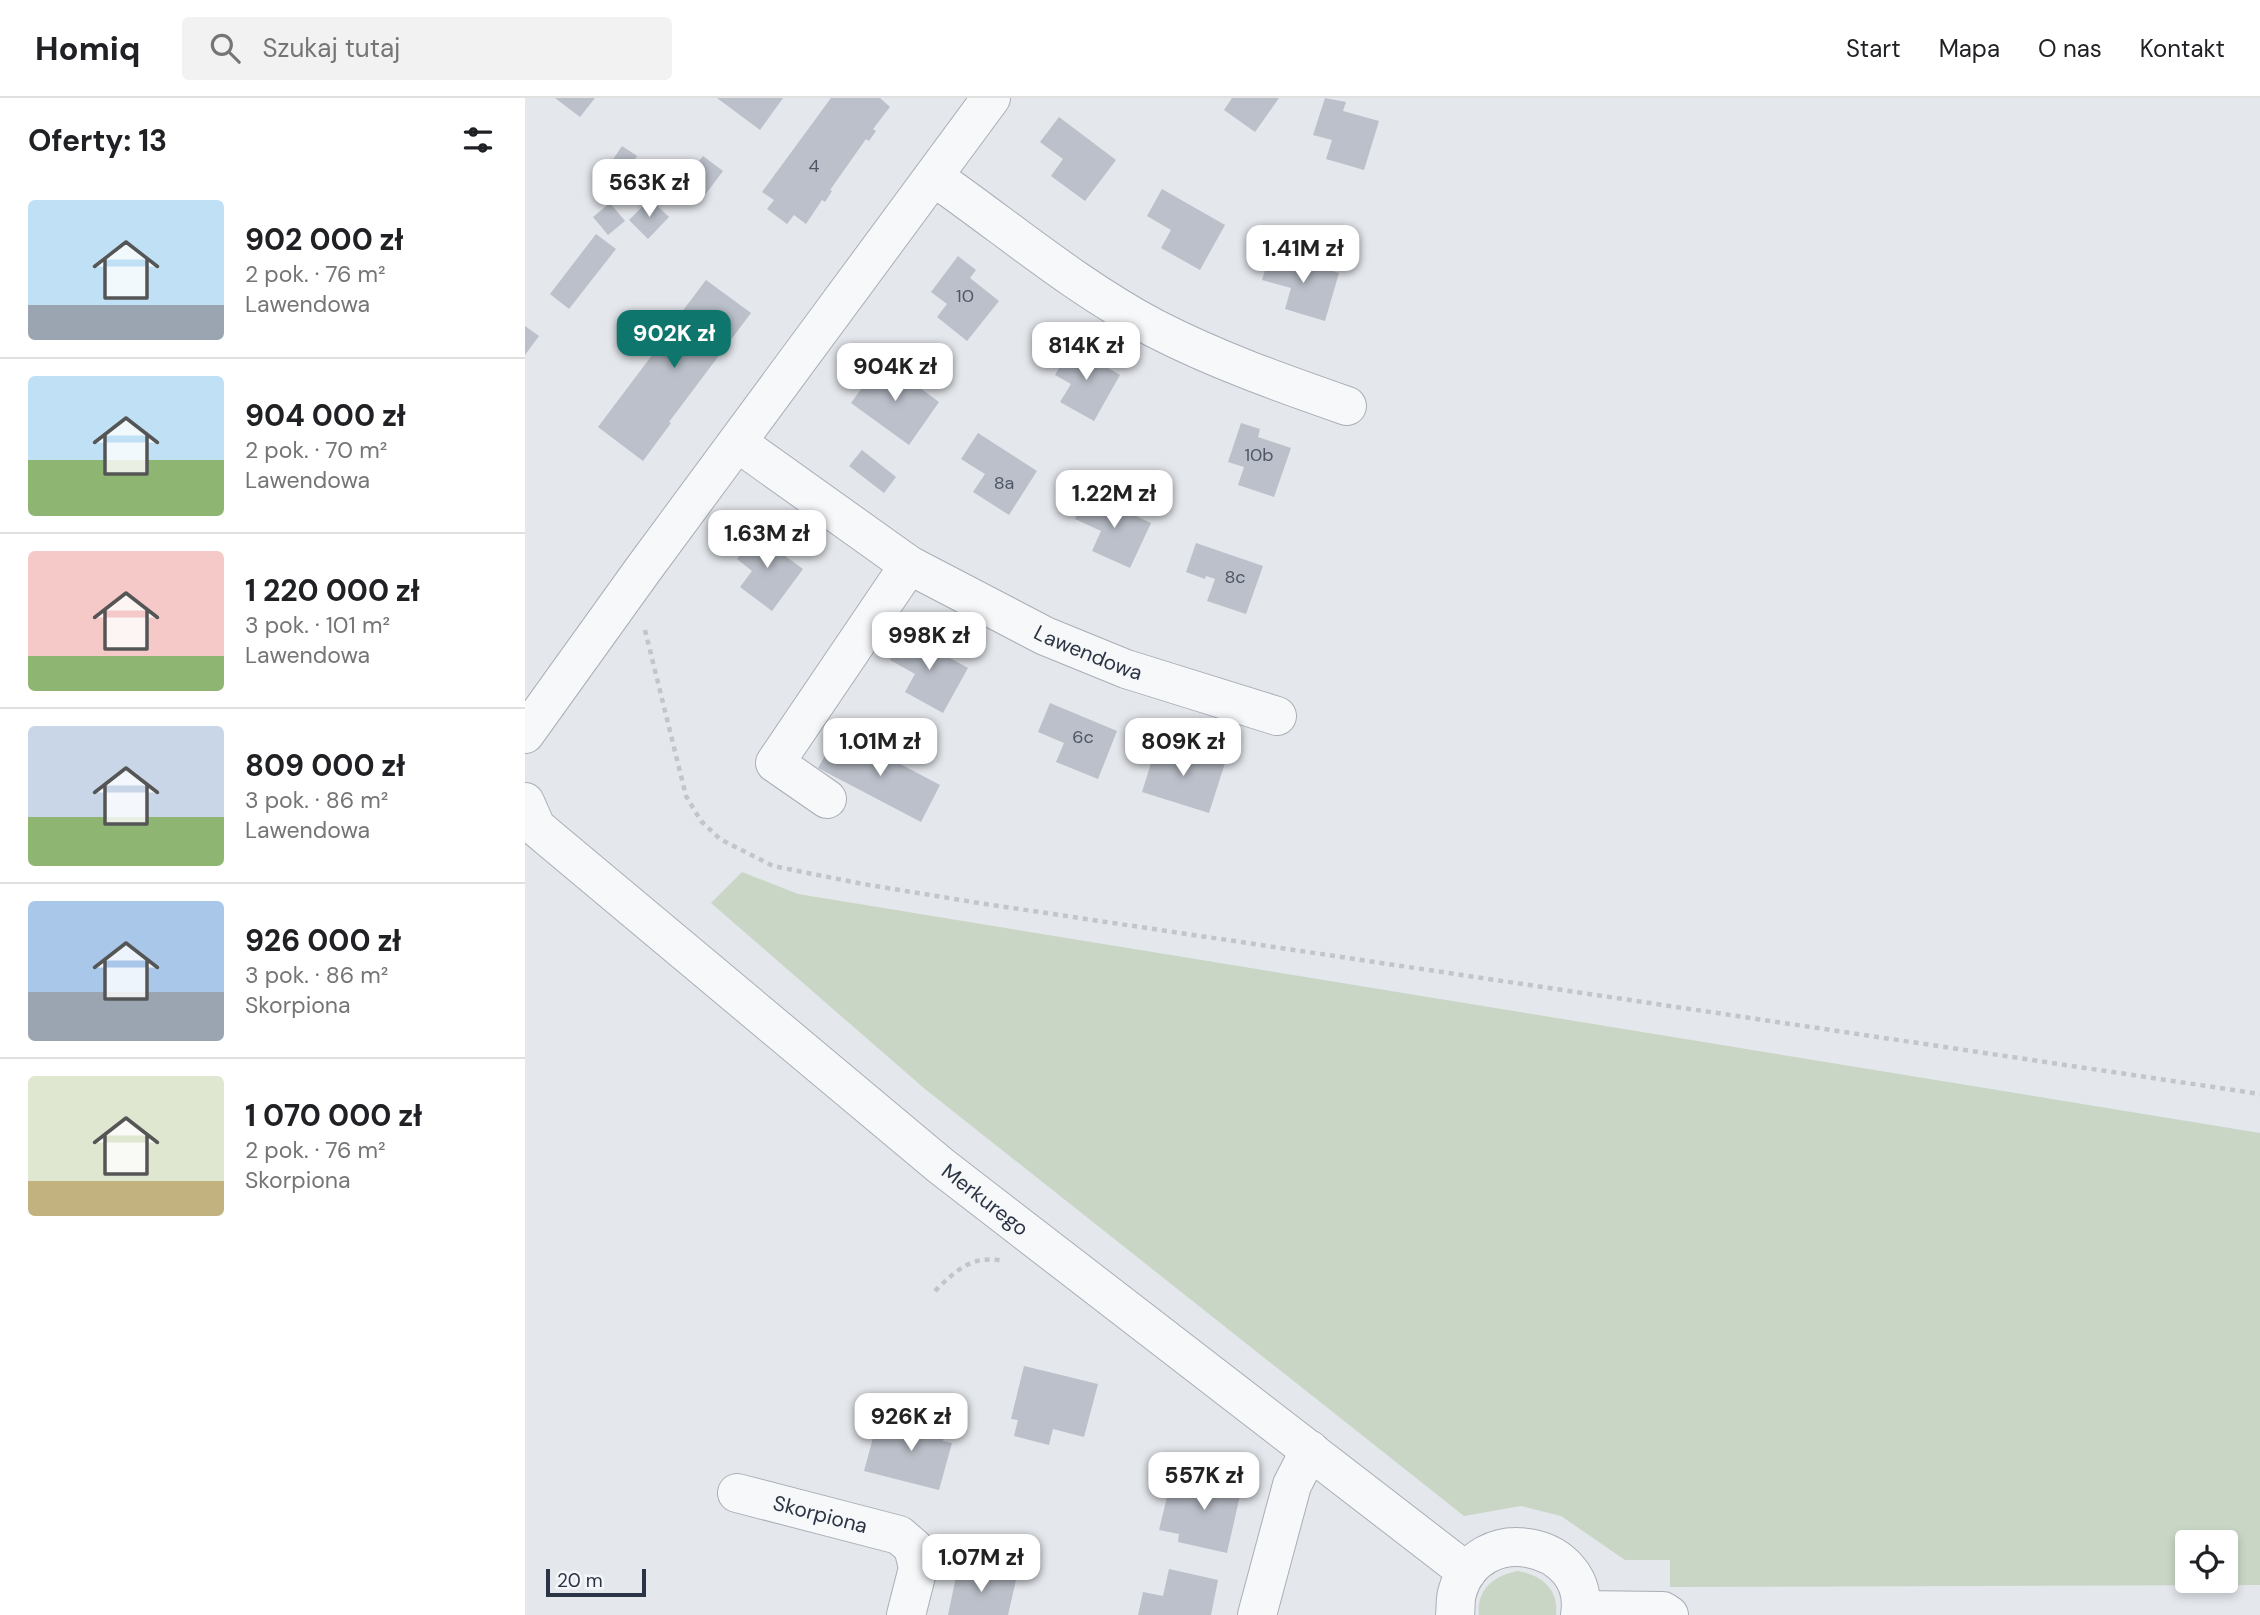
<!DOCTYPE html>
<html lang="pl">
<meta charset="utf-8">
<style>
body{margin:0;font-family:"DM Sans",sans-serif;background:#f2f2f2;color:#202124;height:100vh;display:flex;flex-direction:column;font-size:26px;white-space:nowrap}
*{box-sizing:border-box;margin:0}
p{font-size:23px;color:#757577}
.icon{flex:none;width:38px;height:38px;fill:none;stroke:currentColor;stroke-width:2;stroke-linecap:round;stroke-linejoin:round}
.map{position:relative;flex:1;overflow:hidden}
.side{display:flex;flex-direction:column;background:#fff;width:525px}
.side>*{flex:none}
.tools{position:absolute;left:1650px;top:1432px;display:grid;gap:14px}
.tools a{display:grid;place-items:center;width:63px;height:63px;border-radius:7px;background:#fff;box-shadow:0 4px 10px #0003;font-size:35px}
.scale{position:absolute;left:21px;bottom:18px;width:100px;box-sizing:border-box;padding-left:7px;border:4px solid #2b3445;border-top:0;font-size:19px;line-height:24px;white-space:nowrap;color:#2b3445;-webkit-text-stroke:5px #f4f6f9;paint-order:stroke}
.price{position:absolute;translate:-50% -60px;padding:0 16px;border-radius:14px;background:#fff;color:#222;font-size:23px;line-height:46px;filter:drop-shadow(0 2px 4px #0008)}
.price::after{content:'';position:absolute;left:50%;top:42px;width:21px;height:16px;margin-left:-10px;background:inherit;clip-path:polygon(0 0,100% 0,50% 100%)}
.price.current{background:#0f766e;color:#fff}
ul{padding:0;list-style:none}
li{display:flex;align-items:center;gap:21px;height:175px;padding:0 28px}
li+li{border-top:2px solid #e0e0e0}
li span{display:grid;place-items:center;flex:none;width:196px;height:140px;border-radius:7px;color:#555}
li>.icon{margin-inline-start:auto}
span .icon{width:84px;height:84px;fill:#fffc;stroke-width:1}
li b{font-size:30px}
h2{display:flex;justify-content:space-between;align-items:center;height:84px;padding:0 28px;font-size:30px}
header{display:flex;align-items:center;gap:42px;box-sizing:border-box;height:98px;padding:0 35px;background:#fff;border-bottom:2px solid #e0e0e0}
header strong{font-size:33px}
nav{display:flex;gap:38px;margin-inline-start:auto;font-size:24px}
.search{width:490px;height:63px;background:#f2f2f2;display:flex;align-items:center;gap:18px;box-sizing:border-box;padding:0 24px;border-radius:7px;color:#757577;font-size:26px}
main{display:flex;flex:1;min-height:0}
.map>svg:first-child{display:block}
</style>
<header>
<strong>Homiq</strong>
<div class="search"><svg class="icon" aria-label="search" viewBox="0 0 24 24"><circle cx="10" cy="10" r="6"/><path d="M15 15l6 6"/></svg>Szukaj tutaj</div>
<nav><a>Start</a><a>Mapa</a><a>O nas</a><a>Kontakt</a></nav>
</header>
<main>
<section class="side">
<h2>Oferty: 13<svg class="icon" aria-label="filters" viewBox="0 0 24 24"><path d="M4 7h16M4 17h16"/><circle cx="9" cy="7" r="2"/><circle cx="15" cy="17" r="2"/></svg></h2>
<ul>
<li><span style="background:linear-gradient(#bfe0f5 75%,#9aa5b1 0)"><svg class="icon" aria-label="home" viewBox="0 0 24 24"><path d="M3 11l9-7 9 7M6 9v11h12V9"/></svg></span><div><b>902 000 zł</b><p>2 pok. · 76 m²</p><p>Lawendowa</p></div></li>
<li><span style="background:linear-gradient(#bfe0f5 60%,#8fb573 0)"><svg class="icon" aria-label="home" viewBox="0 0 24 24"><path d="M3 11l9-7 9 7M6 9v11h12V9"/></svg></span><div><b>904 000 zł</b><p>2 pok. · 70 m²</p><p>Lawendowa</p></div></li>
<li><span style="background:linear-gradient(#f6c9c9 75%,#8fb573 0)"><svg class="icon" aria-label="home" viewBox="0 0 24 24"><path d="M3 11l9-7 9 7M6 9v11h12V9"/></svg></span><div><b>1 220 000 zł</b><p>3 pok. · 101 m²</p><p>Lawendowa</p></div></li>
<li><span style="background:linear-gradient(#c9d6e8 65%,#8fb573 0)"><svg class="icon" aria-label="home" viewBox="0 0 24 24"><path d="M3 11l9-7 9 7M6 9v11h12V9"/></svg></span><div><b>809 000 zł</b><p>3 pok. · 86 m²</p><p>Lawendowa</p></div></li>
<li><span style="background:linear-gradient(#a9c7e8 65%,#9aa5b1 0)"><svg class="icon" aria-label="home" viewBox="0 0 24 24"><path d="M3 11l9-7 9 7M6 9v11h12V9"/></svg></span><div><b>926 000 zł</b><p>3 pok. · 86 m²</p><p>Skorpiona</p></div></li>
<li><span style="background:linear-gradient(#dfe7d0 75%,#c2b280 0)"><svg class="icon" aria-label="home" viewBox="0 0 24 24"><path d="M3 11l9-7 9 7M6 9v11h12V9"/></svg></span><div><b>1 070 000 zł</b><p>2 pok. · 76 m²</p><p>Skorpiona</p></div></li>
</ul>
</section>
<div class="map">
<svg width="1735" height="1517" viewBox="0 0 1735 1517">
<rect width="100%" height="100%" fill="#e4e7ec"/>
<g fill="#c9d6c5" fill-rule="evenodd">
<path d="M217 774 273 796 1735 1035V1487L1145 1489V1462H1100L1036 1418 996 1408 939 1418 400 991 186 805ZM1662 1444H1701V1482H1662Z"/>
<path d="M993 1473C1016 1477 1034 1491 1031 1517H954C951 1491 970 1477 993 1473Z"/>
</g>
<g fill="#bbc0ca">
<path d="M30 0H70L55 19Z"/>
<path d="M192 0H258L235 32Z"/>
<path d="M306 0H355L365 9 348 31 351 33 344 43 341 41 305 92 307 93 300 104 297 102 281 126 269 117 262 126 242 111 249 102 237 94Z"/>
<path d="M707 0H754L730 34 699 12Z"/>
<path d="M800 0 821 4 818 13 854 23 839 72 801 61 807 42 788 37Z"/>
<path d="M534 19 591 62 560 103 526 78 538 61 515 44Z"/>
<path d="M97 48 112 58 87 97 71 87Z"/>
<path d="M178 58 198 73 180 97 159 82Z"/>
<path d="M637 91 700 127 675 172 636 150 646 132 622 118Z"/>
<path d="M125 101 144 119 123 141 104 122Z"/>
<path d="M85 105 100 123 83 137 68 119Z"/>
<path d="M71 136 91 151 44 211 25 196Z"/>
<path d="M746 154 814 175 800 223 760 211 766 190 737 182Z"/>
<path d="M433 158 451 172 445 180 474 203 442 243 412 219 422 206 406 194Z"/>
<path d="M181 182 226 215 144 324 146 325 118 363 73 329 155 220 153 219Z"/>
<path d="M0 228 14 238 0 257Z"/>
<path d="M550 243 566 253 563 258 595 277 569 323 535 304 546 286 530 277Z"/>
<path d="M357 262 414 304 384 347 326 305Z"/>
<path d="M716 325 735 331 733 339 766 350 749 399 713 387 719 369 703 364Z"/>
<path d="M453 335 512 373 484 417 448 394 460 376 436 361Z"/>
<path d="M337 352 371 379 359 395 324 368Z"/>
<path d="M562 395 626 425 605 470 567 453 576 433 550 421Z"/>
<path d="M235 429 253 442 248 449 278 471 247 513 215 489 227 473 212 461Z"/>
<path d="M671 445 738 468 721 516 682 503 690 481 681 478 680 481 661 474Z"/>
<path d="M380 535 443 570 418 615 380 594 390 576 365 562Z"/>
<path d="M525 605 592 633 573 681 531 664 539 645 513 634Z"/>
<path d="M309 641 324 649 328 641 415 687 396 724 293 670Z"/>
<path d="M632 646 700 665 684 715 617 694Z"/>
<path d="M499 1268 573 1286 559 1339 528 1331 524 1347 489 1338 493 1322 486 1321Z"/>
<path d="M389 1316 422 1325 418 1343 427 1345 414 1392 339 1373 352 1325 384 1334Z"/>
<path d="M668 1373 718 1384 702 1455 653 1444 654 1436 634 1432 643 1395 662 1400Z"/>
<path d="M433 1469 491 1482 483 1517H423Z"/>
<path d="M644 1471 693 1482 686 1517H613L618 1494 638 1498Z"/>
</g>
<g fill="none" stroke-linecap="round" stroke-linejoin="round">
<g stroke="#a9aeb7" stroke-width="40">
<g id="minor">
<path d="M409 79C482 130 550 188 629 230 691 262 756 285 822 308"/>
<path id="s1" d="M213 345 384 467 520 538 601 571 752 618"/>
<path d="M0 636 117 473 466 0"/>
<path d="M302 701 250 665 384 467"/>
<path id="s2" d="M0 704 11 729 24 740 416 1068 942 1474"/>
<path id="s3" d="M212 1395 374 1437 388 1449 393 1470 381 1517"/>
<path d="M1056 1512 1138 1513 1144 1517"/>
<path d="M732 1517 767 1387 785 1352"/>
<path d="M930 1517C931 1510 930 1502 932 1495 952 1420 1067 1444 1055 1517"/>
</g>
</g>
<g stroke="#c2c5cb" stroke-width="4.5" stroke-dasharray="5 5" stroke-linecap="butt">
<path d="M120 532 161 698 176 723 195 741 248 768 338 786 454 805 1735 996"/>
<path d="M410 1193C430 1173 448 1156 478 1163"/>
</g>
<use href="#minor" stroke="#f7f8fa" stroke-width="38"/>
</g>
<g text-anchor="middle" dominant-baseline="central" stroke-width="7" stroke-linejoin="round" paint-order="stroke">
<g font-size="18" fill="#4f5766">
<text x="289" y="68">4</text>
<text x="440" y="198">10</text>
<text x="734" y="357">10b</text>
<text x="479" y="385">8a</text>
<text x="710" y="479">8c</text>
<text x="558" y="639">6c</text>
</g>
<g font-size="21" fill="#2b3445" stroke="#f4f6f9">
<text stroke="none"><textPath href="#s1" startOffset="410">Lawendowa</textPath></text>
<text stroke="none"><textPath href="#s2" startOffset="611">Merkurego</textPath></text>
<text stroke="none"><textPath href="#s3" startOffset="86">Skorpiona</textPath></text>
</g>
</g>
</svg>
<div class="tools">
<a><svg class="icon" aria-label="locate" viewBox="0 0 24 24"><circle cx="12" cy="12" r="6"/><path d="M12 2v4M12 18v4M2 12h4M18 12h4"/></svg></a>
</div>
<div class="scale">20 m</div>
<b class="price" style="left:124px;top:121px">563K zł</b>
<b class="price" style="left:778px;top:187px">1.41M zł</b>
<b class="price current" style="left:149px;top:272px">902K zł</b>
<b class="price" style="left:561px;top:284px">814K zł</b>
<b class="price" style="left:370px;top:305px">904K zł</b>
<b class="price" style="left:589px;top:432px">1.22M zł</b>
<b class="price" style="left:242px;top:472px">1.63M zł</b>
<b class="price" style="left:404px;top:574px">998K zł</b>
<b class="price" style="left:355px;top:680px">1.01M zł</b>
<b class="price" style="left:658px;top:680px">809K zł</b>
<b class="price" style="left:386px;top:1355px">926K zł</b>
<b class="price" style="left:679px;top:1414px">557K zł</b>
<b class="price" style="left:456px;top:1496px">1.07M zł</b>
</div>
</main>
